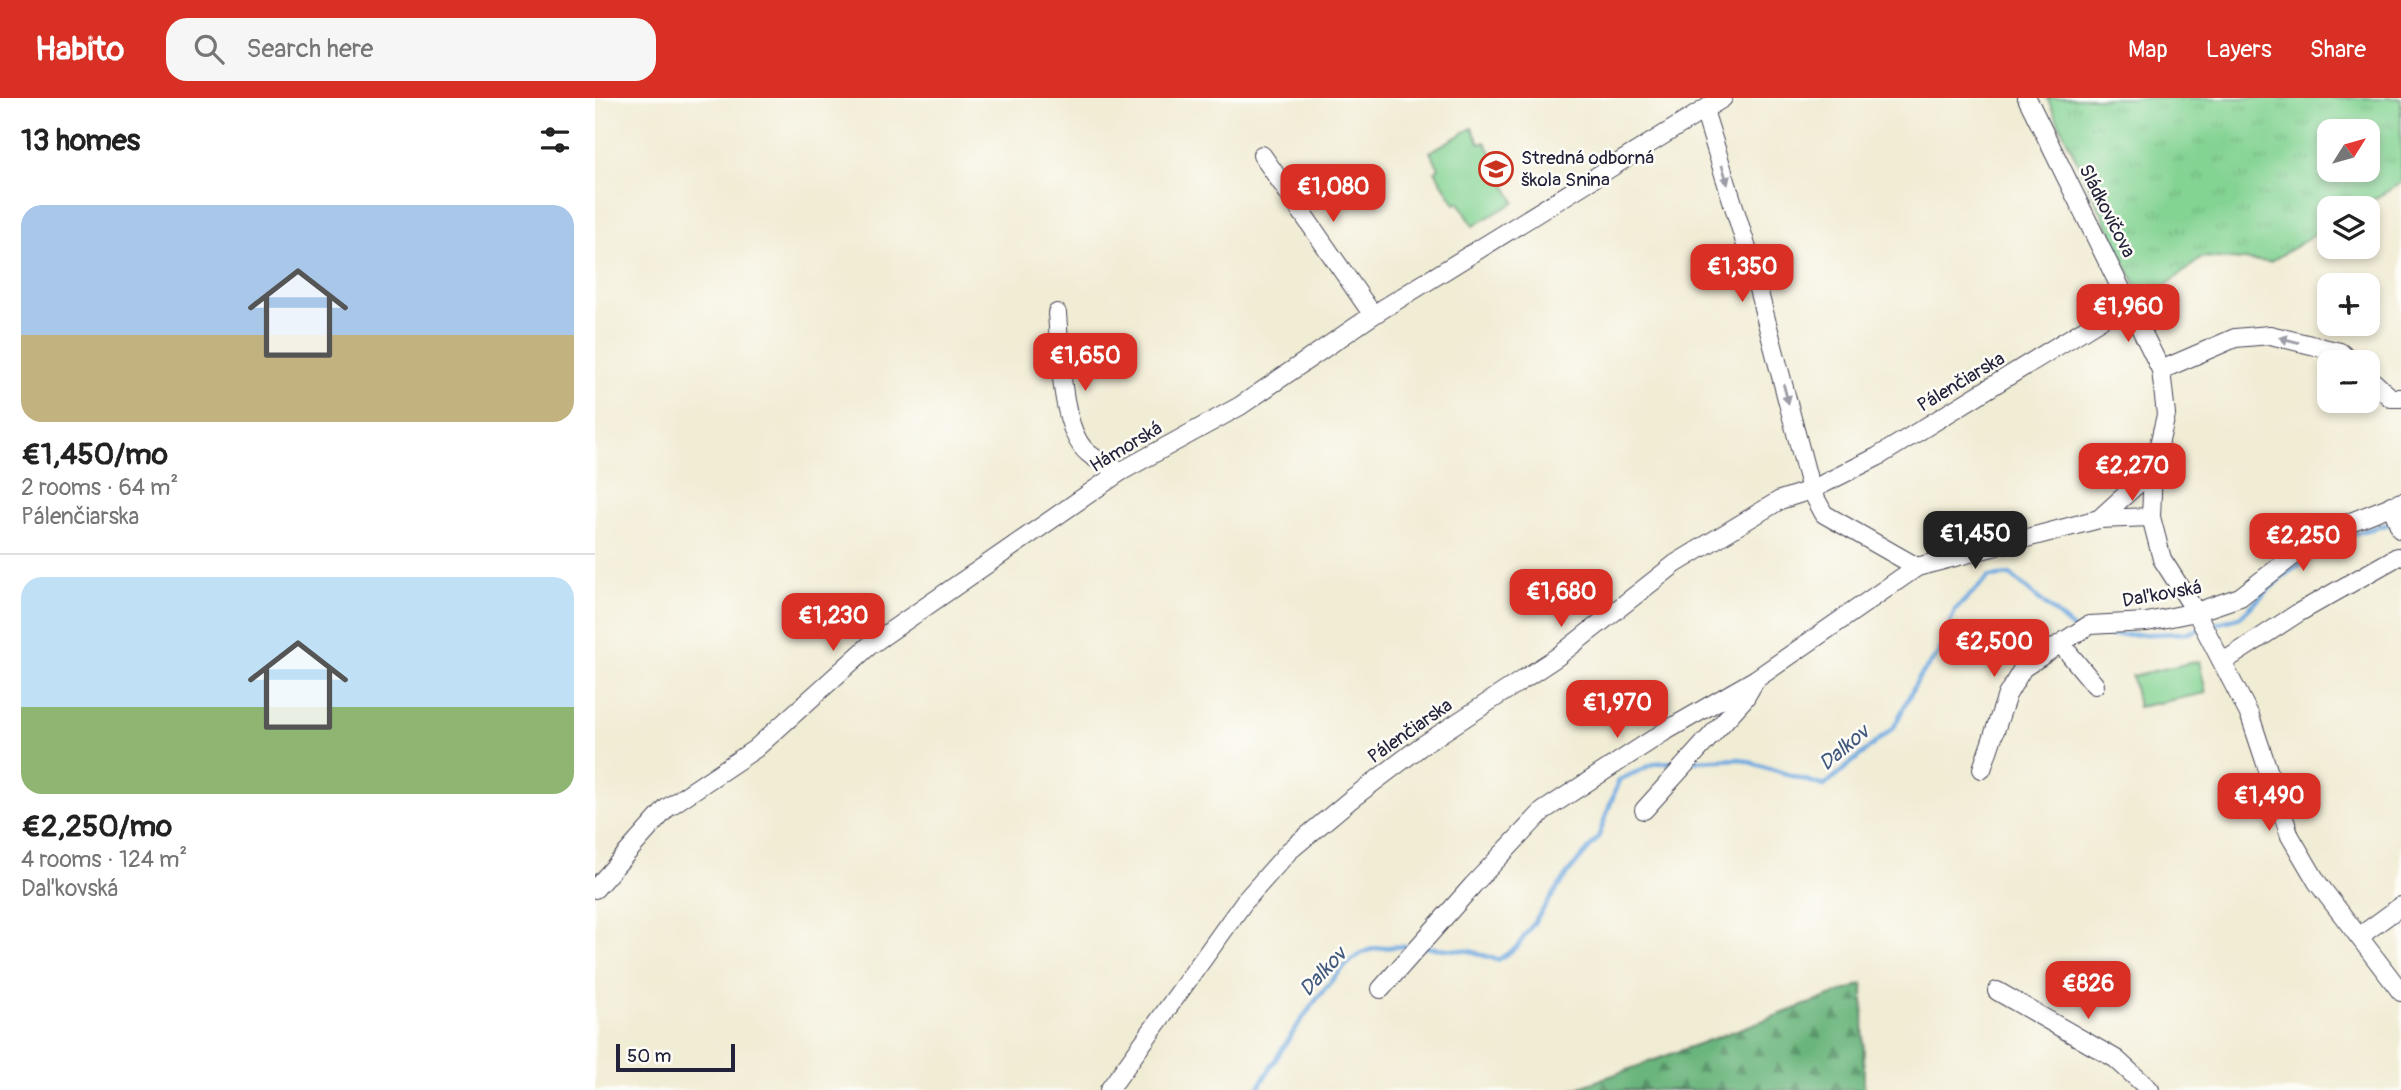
<!DOCTYPE html>
<meta charset="utf-8">
<style>
body{margin:0;font-family:Pangolin,sans-serif;background:#f6f6f6;color:#222;height:100vh;display:flex;flex-direction:column;font-size:26px;white-space:nowrap}
*{box-sizing:border-box;margin:0}
p{font-size:23px;color:#767676}
.icon{flex:none;width:38px;height:38px;fill:none;stroke:currentColor;stroke-width:2;stroke-linecap:round;stroke-linejoin:round}
.map{position:relative;flex:1;overflow:hidden}
.side{display:flex;flex-direction:column;background:#fff;width:595px}
.side>*{flex:none}
.needle{width:46px;rotate:53deg}
.buttons{position:absolute;left:1722px;top:21px;display:grid;gap:14px}
.buttons a{display:grid;place-items:center;width:63px;height:63px;border-radius:14px;background:#fff;box-shadow:0 4px 10px #0003;font-size:35px}
.scale{position:absolute;left:21px;bottom:18px;width:119px;box-sizing:border-box;padding-left:7px;border:4px solid #22223b;border-top:0;font-size:19px;line-height:24px;white-space:nowrap;color:#22223b;-webkit-text-stroke:5px #fdfcf7;paint-order:stroke}
.price{position:absolute;translate:-50% -60px;padding:0 16px;border-radius:14px;background:#d93025;color:#fff;font-size:23px;line-height:46px;filter:drop-shadow(0 2px 4px #0008)}
.price::after{content:'';position:absolute;left:50%;top:42px;width:21px;height:16px;margin-left:-10px;background:inherit;clip-path:polygon(0 0,100% 0,50% 100%)}
.price.active{background:#222;color:#fff}
ul{padding:0;list-style:none}
li{display:grid;align-content:center;gap:14px;height:371px;padding:0 21px}
li+li{border-top:2px solid #e0e0e0}
li span{display:grid;place-items:center;height:217px;border-radius:21px;color:#555}
li>.icon{margin-inline-start:auto}
span .icon{width:126px;height:126px;fill:#fffc;stroke-width:1}
li b{font-size:30px}
h2{display:flex;justify-content:space-between;align-items:center;height:84px;padding:0 21px;font-size:30px}
header{display:flex;align-items:center;gap:42px;box-sizing:border-box;height:98px;padding:0 35px;background:#d93025;color:#fff}
header strong{font-size:33px}
nav{display:flex;gap:38px;margin-inline-start:auto;font-size:24px}
.search{width:490px;height:63px;background:#f6f6f6;display:flex;align-items:center;gap:18px;box-sizing:border-box;padding:0 24px;border-radius:21px;color:#767676;font-size:26px}
main{display:flex;flex:1;min-height:0}
.map>svg:first-child{display:block}
</style>
<header>
<strong>Habito</strong>
<div class="search"><svg class="icon" aria-label="search" viewBox="0 0 24 24"><circle cx="10" cy="10" r="6"/><path d="M15 15l6 6"/></svg>Search here</div>
<nav><a>Map</a><a>Layers</a><a>Share</a></nav>
</header>
<main>
<section class="side">
<h2>13 homes<svg class="icon" aria-label="filters" viewBox="0 0 24 24"><path d="M4 7h16M4 17h16"/><circle cx="9" cy="7" r="2"/><circle cx="15" cy="17" r="2"/></svg></h2>
<ul>
<li><span style="background:linear-gradient(#a9c7e8 60%,#c2b280 0)"><svg class="icon" aria-label="home" viewBox="0 0 24 24"><path d="M3 11l9-7 9 7M6 9v11h12V9"/></svg></span><div><b>€1,450/mo</b><p>2 rooms · 64 m²</p><p>Pálenčiarska</p></div></li>
<li><span style="background:linear-gradient(#bfe0f5 60%,#8fb573 0)"><svg class="icon" aria-label="home" viewBox="0 0 24 24"><path d="M3 11l9-7 9 7M6 9v11h12V9"/></svg></span><div><b>€2,250/mo</b><p>4 rooms · 124 m²</p><p>Daľkovská</p></div></li>
</ul>
</section>
<div class="map">
<svg width="1806" height="992" viewBox="0 0 1806 992">
<defs>
<pattern id="grass-tufts" width="24" height="20" patternUnits="userSpaceOnUse" patternTransform="scale(1.75)"><rect width="24" height="20" fill="#83d393"/><path d="M3 7l-1-3M5 7V3M7 7l1-3M15 17l-1-3M17 17v-4M19 17l1-3" fill="none" stroke="#71b580"/></pattern>
<pattern id="forest-firs" width="22" height="20" patternUnits="userSpaceOnUse" patternTransform="scale(1.75)"><rect width="22" height="20" fill="#6ab57d"/><path d="M5 1l3.5 6h-7zM16 11l3.5 6h-7z" fill="#579368"/></pattern>
</defs>
<rect width="100%" height="100%" fill="#fdfcf7"/>
<filter id="ink" filterUnits="userSpaceOnUse"><feTurbulence type="fractalNoise" baseFrequency=".0143" numOctaves="2"/><feDisplacementMap in="SourceGraphic" scale="14" xChannelSelector="R" yChannelSelector="G"/><feConvolveMatrix kernelMatrix="1 2 1 2 8 2 1 2 1" color-interpolation-filters="sRGB"/></filter>
<filter id="wash" filterUnits="userSpaceOnUse"><feTurbulence type="fractalNoise" baseFrequency=".00686" numOctaves="4" result="noise"/><feDisplacementMap in="SourceGraphic" scale="28" xChannelSelector="R" yChannelSelector="G"/><feGaussianBlur stdDeviation="1.57" result="paint"/><feColorMatrix in="noise" values="0 0 0 0 0 0 0 0 0 0 0 0 0 0 0 0 0 1.4 0 .05"/><feComposite in="paint" operator="in"/></filter>
<g filter="url(#wash)">
<rect width="100%" height="100%" fill="#f1ecd4"/>
<path fill="url(#grass-tufts)" stroke="#527a67" stroke-width="2" fill-rule="evenodd" d="M1452 0H1806V85L1764 110H1734V128L1675 164 1608 159 1549 204ZM1734 33H1773V72H1734Z"/>
<path fill="url(#forest-firs)" stroke="#466c5c" stroke-width="2" d="M1268 886 1269 992H977Z"/>
<g fill="#83d393" stroke="#527a67" stroke-width="2">
<path d="M877 30 885 46 890 44 909 77 906 80 920 104 878 128 864 104 860 106 840 73 844 70 835 54Z"/>
<path d="M1604 563 1611 595 1543 609 1537 578Z"/>
</g>
<g fill="none" stroke-linecap="round" stroke-linejoin="round">
<g stroke="#70aae0" stroke-width="4.5">
<path d="M1614 528 1645 519 1689 477 1750 438 1798 425"/>
<path d="M1487 538 1593 535 1606 531"/>
<path d="M1099 663 1145 661 1229 688 1299 629 1323 581 1344 555 1360 512 1394 479 1416 477 1480 532"/>
<path d="M829 849 875 853 903 862 922 849 973 775 1003 740 1024 682 1061 665 1083 664"/>
<path d="M662 992C682 958 735 871 769 854 782 848 803 849 818 848"/>
</g>
</g>
</g>
<g filter="url(#ink)">
<g fill="none" stroke-linecap="round" stroke-linejoin="round">
<g stroke="#414052" stroke-width="20">
<g id="minor">
<path d="M1432 0 1566 272 1571 317 1558 372 1556 419 1567 461 1601 514 1655 618 1695 738 1722 784 1806 894"/>
<path d="M1109 12 1154 157 1216 392 1229 416 1322 469 1504 421 1558 372"/>
<path d="M667 57 778 217"/>
<path d="M462 215C465 250 465 332 493 355 502 363 515 368 525 374"/>
<path d="M1566 272 1640 240 1675 237 1745 254 1756 264"/>
<path d="M1773 279 1796 300H1806"/>
<path d="M1796 407 1806 432"/>
<path d="M1504 421 1556 419"/>
<path d="M1466 546 1500 587"/>
<path d="M1628 564 1703 515 1802 459"/>
<path d="M1387 671 1412 597 1428 570 1494 527 1552 524 1601 514 1645 499 1728 435 1806 404"/>
<path d="M1049 712 1150 600 1161 581"/>
<path d="M0 791 72 710 160 651 274 548 525 374 645 308 778 217 1128 0"/>
<path d="M1765 838 1806 808"/>
<path d="M786 891 878 787 948 713 1069 634 1161 581 1322 469"/>
<path d="M1402 893 1521 961 1555 992"/>
<path d="M514 992 649 804 694 753 755 702 825 649 962 559 1080 466 1185 402 1216 392 1282 359 1534 204"/>
</g>
</g>
<use href="#minor" stroke="#fff" stroke-width="18"/>
</g>
<defs><path id="oneway-solid" d="M-6-.8H1V-3.2L6.5 0L1 3.2V.8H-6Z" transform="scale(1.75)"/></defs>
<g fill="#9c9ca7">
<use href="#oneway-solid" transform="translate(1130 77) rotate(73)"/>
<use href="#oneway-solid" transform="translate(1694 242) rotate(-166)"/>
<use href="#oneway-solid" transform="translate(1191 296) rotate(75)"/>
</g>
</g>
<defs>
<g id="school-ring" transform="scale(1.75)"><circle r="9.5" fill="#fdfcf7" stroke="#c8321e" stroke-width="1.5"/><path d="M0-5L7-2L0 1L-7-2ZM-4 1L0 2.5L4 1V4Q0 6-4 4Z" fill="#c8321e"/></g>
</defs>
<g fill-rule="evenodd">
<use href="#school-ring" x="901" y="71"/>
</g>
<g text-anchor="middle" dominant-baseline="central" stroke-width="5" stroke-linejoin="round" paint-order="stroke">
<g font-size="19" fill="#22223b" stroke="#fdfcf7" text-anchor="start">
<text x="926" y="60">Stredná odborná<tspan x="926" dy="22">škola Snina</tspan></text>
</g>
<g font-size="19" fill="#22223b" stroke="#fdfcf7">
<text transform="translate(1512 113) rotate(63)">Sládkovičova</text>
<text transform="translate(1366 284) rotate(-31)">Pálenčiarska</text>
<text transform="translate(531 349) rotate(-31)">Hámorská</text>
<text transform="translate(1567 496) rotate(-10)">Daľkovská</text>
<text transform="translate(815 633) rotate(-35)">Pálenčiarska</text>
</g>
<g font-size="21" font-style="italic" fill="#41587d" stroke="#fdfcf7">
<text transform="translate(1249 650) rotate(-40)">Dalkov</text>
<text transform="translate(728 874) rotate(-47)">Dalkov</text>
</g>
</g>
</svg>
<div class="buttons">
<a><svg class="needle" viewBox="-14 -14 28 28"><path d="M0-13l5 13h-10z" fill="#e53935"/><path d="M0 13l5-13h-10z" fill="#767676"/></svg></a>
<a><svg class="icon" aria-label="layers" viewBox="0 0 24 24"><path d="M12 4l9 5-9 5-9-5zM3 14l9 5 9-5"/></svg></a>
<a>+</a>
<a>−</a>
</div>
<div class="scale">50 m</div>
<b class="price" style="left:738px;top:126px">€1,080</b>
<b class="price" style="left:1147px;top:206px">€1,350</b>
<b class="price" style="left:1533px;top:246px">€1,960</b>
<b class="price" style="left:490px;top:295px">€1,650</b>
<b class="price" style="left:1537px;top:405px">€2,270</b>
<b class="price active" style="left:1380px;top:473px">€1,450</b>
<b class="price" style="left:1708px;top:475px">€2,250</b>
<b class="price" style="left:966px;top:531px">€1,680</b>
<b class="price" style="left:238px;top:555px">€1,230</b>
<b class="price" style="left:1399px;top:581px">€2,500</b>
<b class="price" style="left:1022px;top:642px">€1,970</b>
<b class="price" style="left:1674px;top:735px">€1,490</b>
<b class="price" style="left:1493px;top:923px">€826</b>
</div>
</main>
